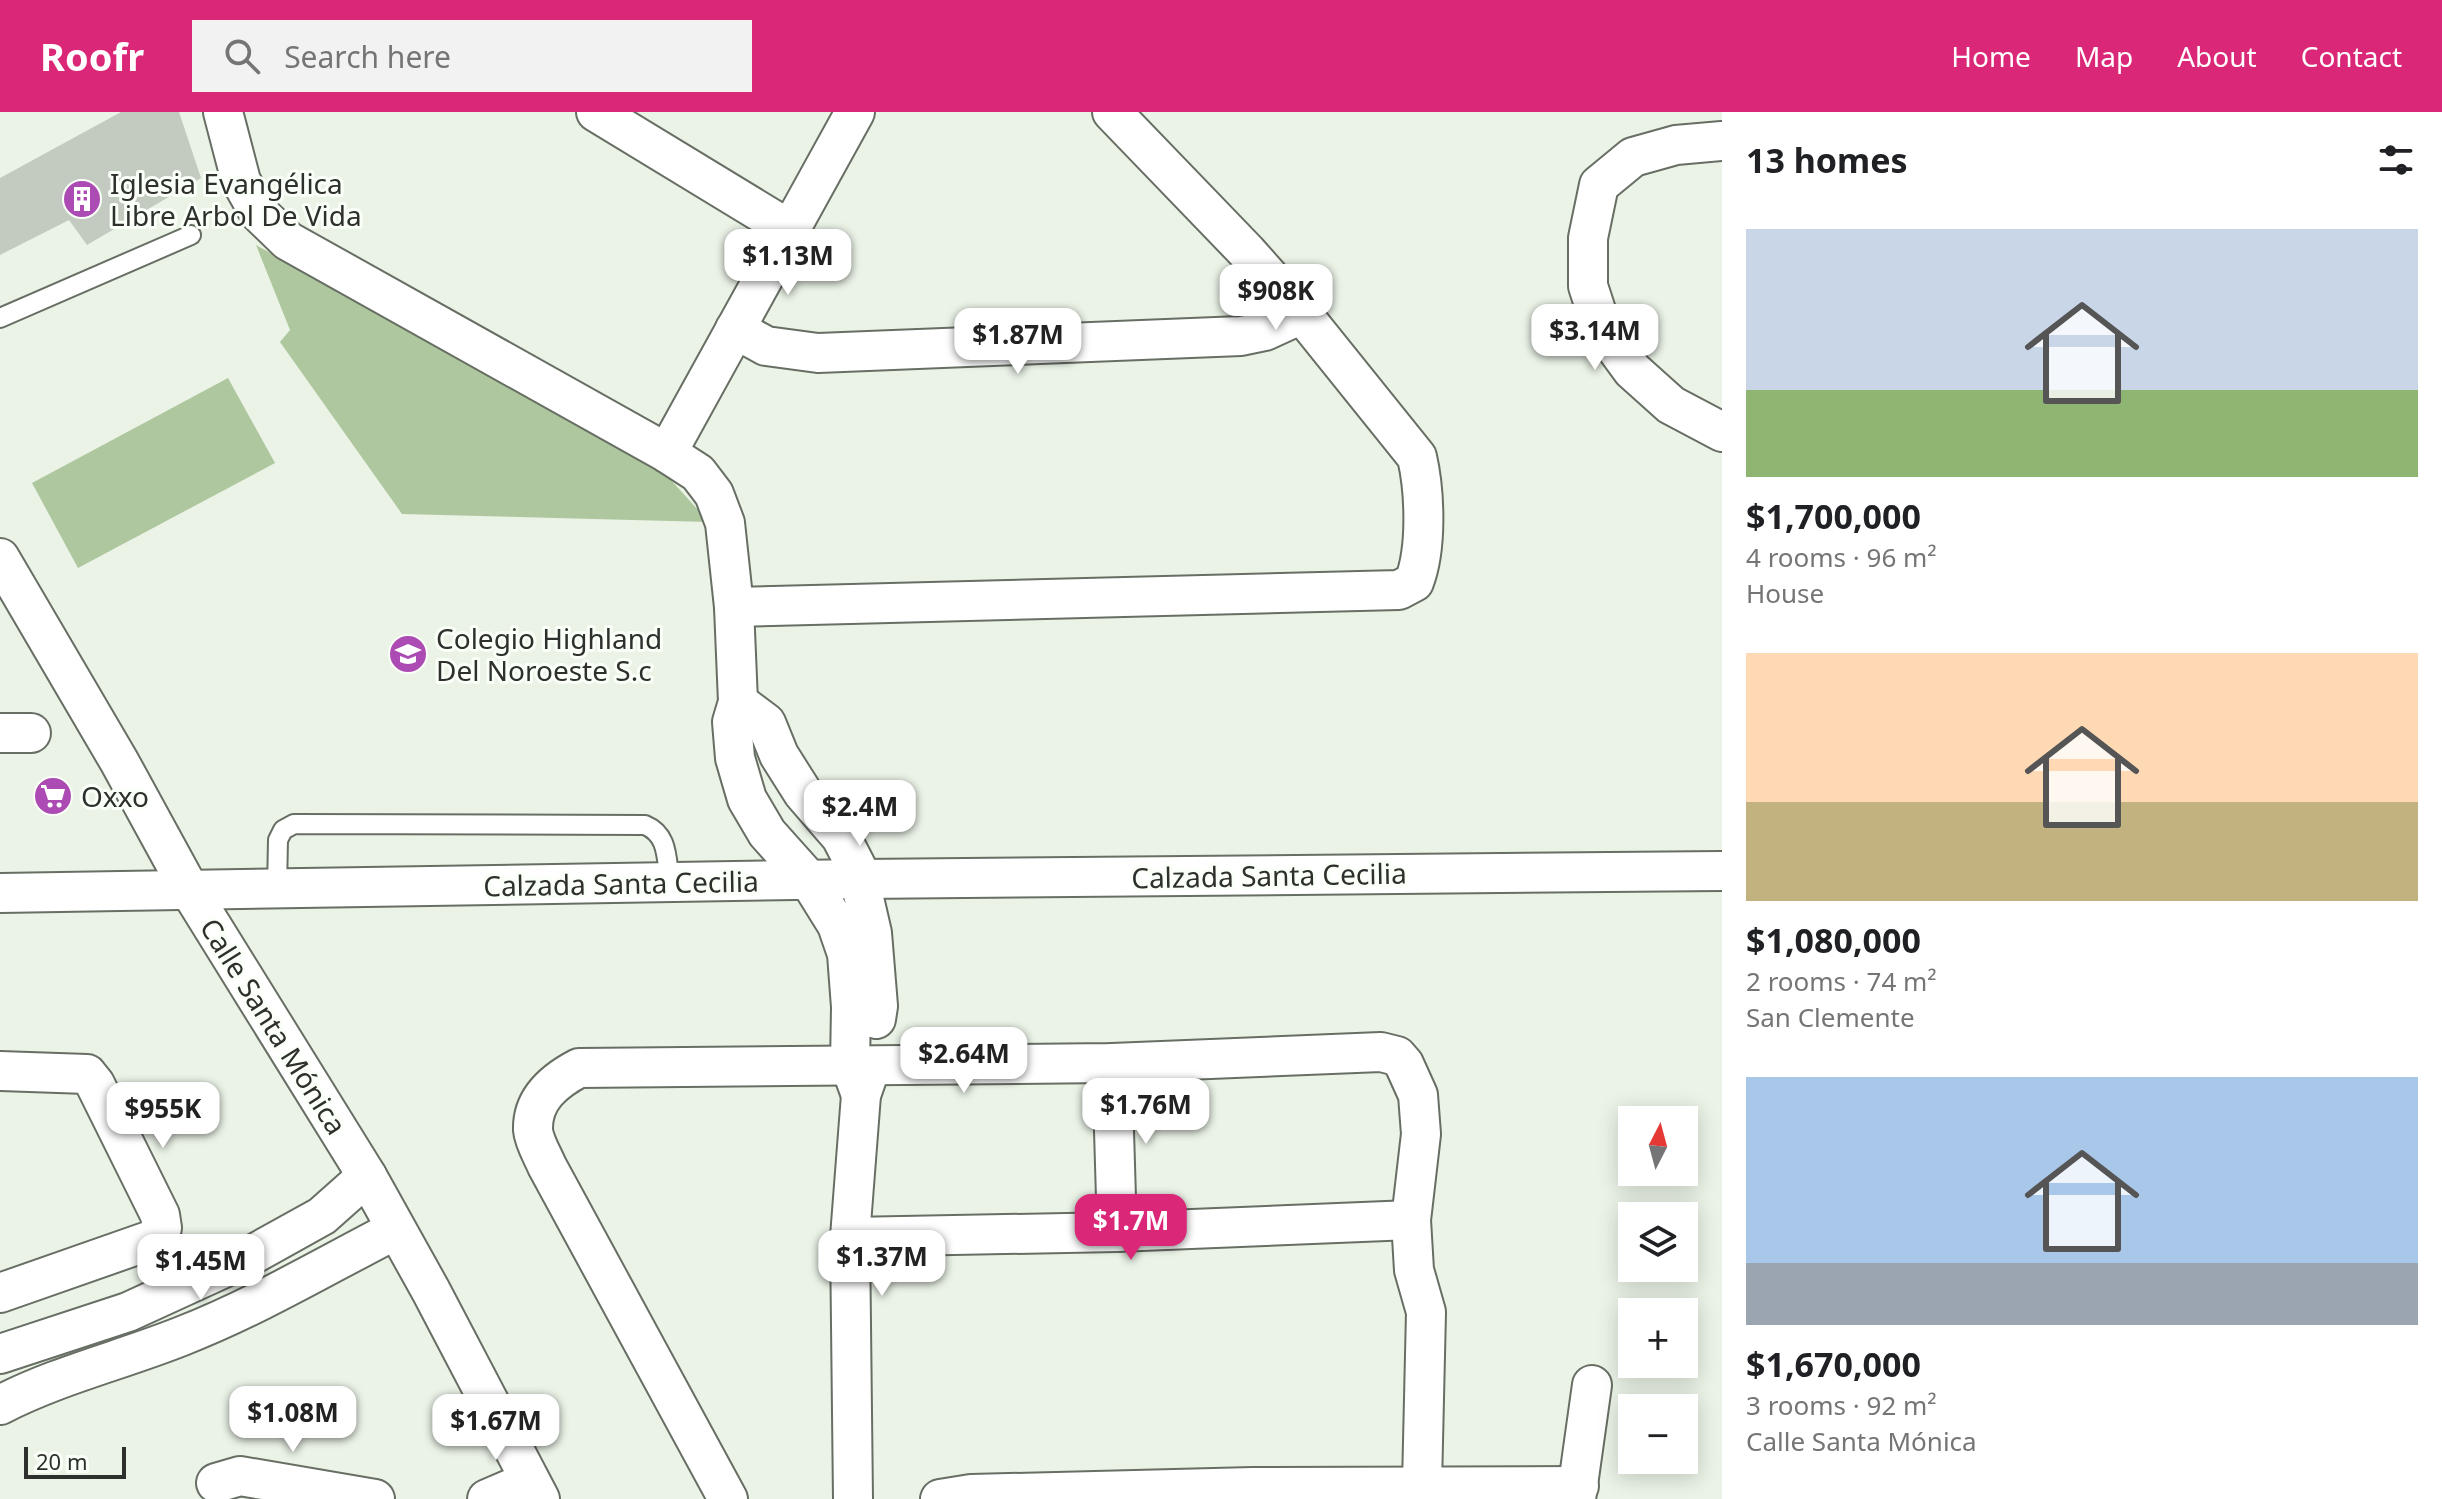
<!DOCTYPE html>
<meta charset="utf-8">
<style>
body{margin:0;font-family:"Noto Sans",sans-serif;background:#f2f2f2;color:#202124;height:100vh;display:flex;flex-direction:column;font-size:30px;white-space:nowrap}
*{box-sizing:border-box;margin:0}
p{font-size:26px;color:#757577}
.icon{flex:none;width:44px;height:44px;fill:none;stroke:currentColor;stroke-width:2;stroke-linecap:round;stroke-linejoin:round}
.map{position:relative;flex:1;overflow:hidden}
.sheet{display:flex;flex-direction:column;background:#fff;width:720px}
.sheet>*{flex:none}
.needle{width:52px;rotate:6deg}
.controls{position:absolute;left:1618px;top:994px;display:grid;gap:16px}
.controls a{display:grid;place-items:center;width:80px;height:80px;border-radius:0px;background:#fff;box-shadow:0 4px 20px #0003;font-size:40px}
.scale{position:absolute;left:24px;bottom:20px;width:102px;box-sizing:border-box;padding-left:8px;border:4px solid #2d302c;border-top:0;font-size:22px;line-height:28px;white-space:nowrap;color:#2d302c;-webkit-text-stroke:6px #fafff8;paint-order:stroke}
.price{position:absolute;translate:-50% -68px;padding:0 18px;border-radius:16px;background:#fff;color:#222;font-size:26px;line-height:52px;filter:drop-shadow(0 2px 4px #0008)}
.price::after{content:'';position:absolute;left:50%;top:48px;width:24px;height:18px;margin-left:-12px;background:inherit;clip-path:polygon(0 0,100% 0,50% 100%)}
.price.selected{background:#db2777;color:#fff}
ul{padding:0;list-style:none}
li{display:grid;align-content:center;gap:16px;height:424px;padding:0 24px}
li span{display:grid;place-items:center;height:248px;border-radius:0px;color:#555}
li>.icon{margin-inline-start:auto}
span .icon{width:144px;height:144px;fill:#fffc;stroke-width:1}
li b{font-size:34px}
h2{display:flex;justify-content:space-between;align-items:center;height:96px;padding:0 24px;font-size:34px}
header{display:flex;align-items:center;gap:48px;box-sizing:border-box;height:112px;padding:0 40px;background:#db2777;color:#fff}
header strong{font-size:38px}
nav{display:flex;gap:44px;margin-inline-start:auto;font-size:28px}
.search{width:560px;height:72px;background:#f2f2f2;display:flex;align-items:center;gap:20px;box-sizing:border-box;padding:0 28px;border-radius:0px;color:#757577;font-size:30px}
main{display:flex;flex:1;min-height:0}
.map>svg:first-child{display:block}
</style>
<header>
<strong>Roofr</strong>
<div class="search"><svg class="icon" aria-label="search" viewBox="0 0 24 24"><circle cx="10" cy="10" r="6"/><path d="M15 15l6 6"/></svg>Search here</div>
<nav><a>Home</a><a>Map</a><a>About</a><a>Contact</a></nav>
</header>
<main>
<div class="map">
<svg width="1722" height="1387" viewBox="0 0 1722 1387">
<rect width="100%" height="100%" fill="#ebf3e7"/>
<g fill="#aec79e">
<path d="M256 133 661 357 709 410 402 402 280 230 290 218Z"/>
<path d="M228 266 275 351 78 456 32 371Z"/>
</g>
<path fill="#c3cabf" d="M121 0H179L201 66 87 133 69 108 0 143V66Z"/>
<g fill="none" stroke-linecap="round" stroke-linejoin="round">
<g stroke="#676e63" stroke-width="22">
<g id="service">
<path d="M0 206 191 123"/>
<path d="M277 776 278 728 283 718 294 712 645 713C669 723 666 747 670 770"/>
</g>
</g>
<g stroke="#676e63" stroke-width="42">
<g id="minor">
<path d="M223 0 241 69 259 101 288 129 667 341 698 361 714 382 725 411 734 495 738 590 732 610 735 646 747 687 767 721 809 768 837 813 847 842 851 895 850 953 861 983"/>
<path d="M596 0 790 118"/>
<path d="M1722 29 1676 33 1633 45 1599 73 1588 126V174L1602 217 1632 258 1671 293 1722 320"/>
<path d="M735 217 766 234 818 241 1241 224 1265 219 1302 202"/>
<path d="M667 341 855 0"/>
<path d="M0 446 119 649 189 777 367 1064 431 1179 540 1387"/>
<path d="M734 495 1399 478 1414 470C1427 437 1425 380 1417 345L1302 202 1247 140 1112 0"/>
<path d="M738 590 766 611 779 643 803 681 841 725 857 756 872 821 878 894 876 907"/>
<path d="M0 621H31"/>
<path d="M0 781 861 767 1722 759"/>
<path d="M1112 951 1117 1120"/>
<path d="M0 959 87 962 95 972 160 1103 162 1116 157 1126 0 1181"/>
<path d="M850 1125 1117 1120 1411 1108"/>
<path d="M0 1242 128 1200 250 1144 322 1104 367 1064"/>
<path d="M0 1293C58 1263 122 1248 182 1224 256 1195 325 1154 395 1118"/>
<path d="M216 1371 240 1364 375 1387"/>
<path d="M487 1387 529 1369"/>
<path d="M728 1387 547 1054C543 1044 534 1030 533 1018 532 987 554 969 579 956L1112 951 1381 940 1397 944 1404 952 1418 983 1421 1022 1411 1108 1414 1158 1426 1200 1422 1373"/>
<path d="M853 1387 850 1125 861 983 869 960"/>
<path d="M940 1387 971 1382 1253 1375 1579 1374"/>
<path d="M1576 1387 1592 1273"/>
</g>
</g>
<use href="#service" stroke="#fff" stroke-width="18"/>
<use href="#minor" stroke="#fff" stroke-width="38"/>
</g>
<defs>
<g id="building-disc" transform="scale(2)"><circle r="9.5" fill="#ac4bb3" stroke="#fafff8"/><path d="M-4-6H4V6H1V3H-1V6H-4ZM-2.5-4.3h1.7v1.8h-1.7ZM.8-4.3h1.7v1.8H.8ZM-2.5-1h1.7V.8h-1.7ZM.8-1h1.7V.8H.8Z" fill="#fff"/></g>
<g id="school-disc" transform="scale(2)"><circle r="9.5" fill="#ac4bb3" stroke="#fafff8"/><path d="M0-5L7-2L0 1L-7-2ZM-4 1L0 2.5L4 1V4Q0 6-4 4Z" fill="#fff"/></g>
<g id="supermarket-disc" transform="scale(2)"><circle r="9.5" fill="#ac4bb3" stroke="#fafff8"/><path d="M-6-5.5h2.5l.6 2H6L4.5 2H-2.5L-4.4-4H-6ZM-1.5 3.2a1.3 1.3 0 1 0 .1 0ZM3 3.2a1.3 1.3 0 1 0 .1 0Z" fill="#fff"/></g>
</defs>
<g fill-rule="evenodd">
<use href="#building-disc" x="82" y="87"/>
<use href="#school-disc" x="408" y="542"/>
<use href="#supermarket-disc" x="53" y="684"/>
</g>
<g text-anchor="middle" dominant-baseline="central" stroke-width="6" stroke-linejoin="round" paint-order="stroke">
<g font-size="28" fill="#2d302c" stroke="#fafff8" text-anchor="start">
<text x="110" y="71">Iglesia Evangélica<tspan x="110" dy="32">Libre Arbol De Vida</tspan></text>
<text x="436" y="526">Colegio Highland<tspan x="436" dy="32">Del Noroeste S.c</tspan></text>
<text x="81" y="684">Oxxo</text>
</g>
<g font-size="28" fill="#2d302c" stroke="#fafff8">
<text transform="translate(1269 763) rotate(-1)">Calzada Santa Cecilia</text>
<text transform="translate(621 771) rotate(-1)">Calzada Santa Cecilia</text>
<text transform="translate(274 914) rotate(58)">Calle Santa Mónica</text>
</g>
</g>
</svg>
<div class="controls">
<a><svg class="needle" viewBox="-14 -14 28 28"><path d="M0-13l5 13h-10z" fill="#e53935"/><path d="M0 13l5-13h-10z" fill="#757577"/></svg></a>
<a><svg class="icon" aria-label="layers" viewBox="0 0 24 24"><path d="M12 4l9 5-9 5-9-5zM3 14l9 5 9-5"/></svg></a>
<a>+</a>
<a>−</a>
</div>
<div class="scale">20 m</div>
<b class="price" style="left:788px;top:185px">$1.13M</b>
<b class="price" style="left:1276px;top:220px">$908K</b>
<b class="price" style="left:1595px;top:260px">$3.14M</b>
<b class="price" style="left:1018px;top:264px">$1.87M</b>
<b class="price" style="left:860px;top:736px">$2.4M</b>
<b class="price" style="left:964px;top:983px">$2.64M</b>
<b class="price" style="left:1146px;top:1034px">$1.76M</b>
<b class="price" style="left:163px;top:1038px">$955K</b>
<b class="price selected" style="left:1131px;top:1150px">$1.7M</b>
<b class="price" style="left:882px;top:1186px">$1.37M</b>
<b class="price" style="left:201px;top:1190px">$1.45M</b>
<b class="price" style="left:293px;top:1342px">$1.08M</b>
<b class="price" style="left:496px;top:1350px">$1.67M</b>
</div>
<section class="sheet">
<h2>13 homes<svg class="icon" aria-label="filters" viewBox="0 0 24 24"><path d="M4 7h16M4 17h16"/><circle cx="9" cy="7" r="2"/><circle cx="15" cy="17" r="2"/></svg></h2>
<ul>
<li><span style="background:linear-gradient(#c9d6e8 65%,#8fb573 0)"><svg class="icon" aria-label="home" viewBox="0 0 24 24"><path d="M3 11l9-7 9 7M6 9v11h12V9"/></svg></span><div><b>$1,700,000</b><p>4 rooms · 96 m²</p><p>House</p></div></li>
<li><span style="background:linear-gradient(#ffd9b3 60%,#c2b280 0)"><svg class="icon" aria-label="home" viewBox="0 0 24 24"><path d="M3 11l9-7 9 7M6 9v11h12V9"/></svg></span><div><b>$1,080,000</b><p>2 rooms · 74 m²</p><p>San Clemente</p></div></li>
<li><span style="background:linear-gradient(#a9c7e8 75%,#9aa5b1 0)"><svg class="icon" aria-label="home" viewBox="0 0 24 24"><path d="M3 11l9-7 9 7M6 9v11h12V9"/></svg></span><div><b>$1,670,000</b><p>3 rooms · 92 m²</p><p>Calle Santa Mónica</p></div></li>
</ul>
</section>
</main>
